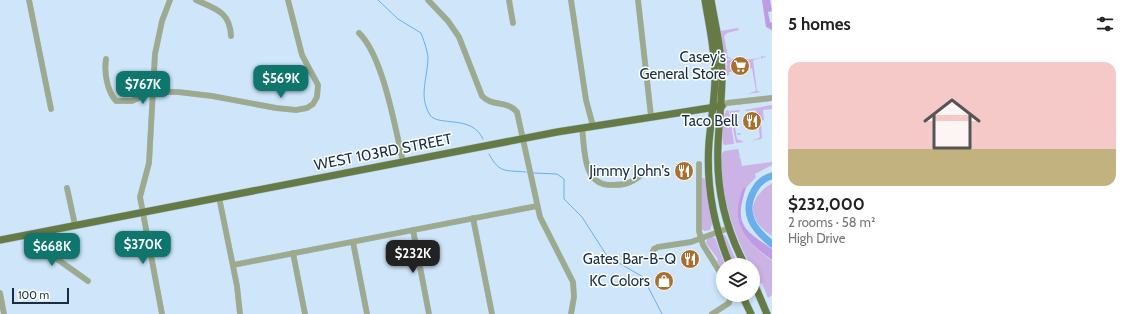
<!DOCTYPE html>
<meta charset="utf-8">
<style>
body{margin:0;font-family:Cabin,sans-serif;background:#f2f2f2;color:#222;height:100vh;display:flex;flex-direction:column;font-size:15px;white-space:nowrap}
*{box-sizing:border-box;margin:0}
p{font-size:13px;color:#767676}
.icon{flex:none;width:22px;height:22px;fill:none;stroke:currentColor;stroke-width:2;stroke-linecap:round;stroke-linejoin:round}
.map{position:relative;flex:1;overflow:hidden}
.details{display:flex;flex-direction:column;background:#fff;width:360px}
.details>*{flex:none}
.controls{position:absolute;left:716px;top:258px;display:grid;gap:8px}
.controls a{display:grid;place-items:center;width:44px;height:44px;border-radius:50%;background:#fff;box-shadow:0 2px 6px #0003;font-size:20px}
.scale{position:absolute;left:12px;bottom:10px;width:57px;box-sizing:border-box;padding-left:4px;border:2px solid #172f43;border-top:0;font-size:11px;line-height:14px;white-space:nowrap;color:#172f43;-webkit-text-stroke:3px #fff;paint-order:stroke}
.price{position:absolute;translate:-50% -34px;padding:0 9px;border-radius:8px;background:#0f766e;color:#fff;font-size:13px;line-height:26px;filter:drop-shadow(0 1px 2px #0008)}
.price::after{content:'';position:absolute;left:50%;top:24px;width:12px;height:9px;margin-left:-6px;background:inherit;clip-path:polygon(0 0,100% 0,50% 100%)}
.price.on{background:#222;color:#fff}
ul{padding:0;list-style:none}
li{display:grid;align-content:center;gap:8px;height:212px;padding:0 16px}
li+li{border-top:1px solid #e0e0e0}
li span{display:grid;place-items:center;height:124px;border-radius:12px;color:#555}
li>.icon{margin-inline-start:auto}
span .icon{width:72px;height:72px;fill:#fffc;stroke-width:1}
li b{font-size:17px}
h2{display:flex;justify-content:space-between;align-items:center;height:48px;padding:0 16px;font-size:17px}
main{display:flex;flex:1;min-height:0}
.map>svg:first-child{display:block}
</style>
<main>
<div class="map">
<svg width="772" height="314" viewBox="0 0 772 314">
<rect width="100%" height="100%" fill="#cee5fa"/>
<g fill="#cbb3e6">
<path d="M738 28 739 30 727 33 724 36 728 57 732 58 724 59 721 31Z"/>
<path d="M761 56 764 57 765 56 766 57 753 60 757 91 761 92 747 94 756 91 752 68 748 69 750 65H747V60L732 62 733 72H729V75L726 76 727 63 725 60 739 59 744 57V60L761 58Z"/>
<path d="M772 105V109L763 110 764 120 761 121 762 138 761 139 750 141 757 139 760 137 756 110 746 111 745 110Z"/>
<path d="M727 110 729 111 734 144 724 145C721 141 722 116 727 110Z"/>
<path d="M740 110 739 112 733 114 737 139 744 142 736 143 730 114V111Z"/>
<path d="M738 149 740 156H738L740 157 742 166 772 162V165L755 174 756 177 746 188H743C731 223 744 240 772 261V295L768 298 762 283 760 284 753 271V265H750C733 232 719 192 722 154L724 151Z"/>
<path d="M702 178 705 179 712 224 710 230 705 231 701 229Z"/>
<path d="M772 183V236C746 219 747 199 772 183Z"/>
<path d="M725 235 727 239 738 265H733L722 236Z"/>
<path d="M711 237 715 238 725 265H723V271L717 261 718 259 706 243 707 239Z"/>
</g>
<g fill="#bf9be6">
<path d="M762 0H770L772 11 768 12 770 22 772 23V30L766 27Z"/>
<path d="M743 188H746C734 225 743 229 772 249V260C745 241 729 222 743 188Z"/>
</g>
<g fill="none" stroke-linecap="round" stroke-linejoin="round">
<g stroke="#6aafeb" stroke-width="1">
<path d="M378 0 398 19 421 33C424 41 427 49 428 57 428 77 418 96 430 115 438 127 472 114 483 139"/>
<path d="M738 134H740"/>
<path d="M489 154C500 174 505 170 526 172"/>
<path d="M533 173 557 174 564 179V199L582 217 607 256 643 277 662 314"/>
</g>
<path stroke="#6aafeb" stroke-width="7" d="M772 176C766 177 758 183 755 189 741 212 753 229 772 244"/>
<g stroke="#a9c1d5" stroke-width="6">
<g id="minor">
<path d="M29 0 51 109"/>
<path d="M196 0C216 9 230 12 231 36"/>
<path d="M428 0 448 21 459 37 482 96C492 107 507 100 517 112L540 217 573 282 574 297 571 314"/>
<path d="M509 0 513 23"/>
<path d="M571 0 586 100 593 126"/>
<path d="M638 0 651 116"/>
<path d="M359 33C383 56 395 127 403 162"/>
<path d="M106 59C104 72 107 91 116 101H132L152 92H178L212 96 276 108 296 110 307 108 313 104 317 97 318 85 302 55 288 0"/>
<path d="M722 106 727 103 772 98"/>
<path d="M582 128C585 149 582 185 611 185 623 185 630 184 640 176"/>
<path d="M699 164V231L703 245 723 277"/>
<path d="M67 188 75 225"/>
<path d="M219 197 237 286 240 314"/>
<path d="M473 218 492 314"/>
<path d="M50 230 57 259 88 281"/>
<path d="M413 230 429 314"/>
<path d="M353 242 367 314"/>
<path d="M293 253 305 314"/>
<path d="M652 253 654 249 658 247 691 242 729 228"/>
<path d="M233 265 537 206"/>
<path d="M0 293 4 314"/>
<path d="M162 314 140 197 149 163 155 54 162 21 170 0"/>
<path d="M712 314 729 303 731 295"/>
</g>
</g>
<g stroke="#a9c1d5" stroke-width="8">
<g id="major">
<path d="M705 0C709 25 715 50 715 76 715 98 711 120 709 142 706 184 714 227 730 265"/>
<path d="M711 0C715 25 722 50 722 75 722 99 719 121 718 145 716 187 725 228 745 265"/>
<path d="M0 240 557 132 722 106"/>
<path d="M753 281 767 314"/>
<path d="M742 295 751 314"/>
</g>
</g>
<use href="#minor" stroke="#9eaa8d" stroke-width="5.5"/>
<use href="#major" stroke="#667a45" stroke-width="7"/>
</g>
<defs>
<g id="supermarket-disc" transform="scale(1)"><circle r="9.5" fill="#a86f2e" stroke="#fff"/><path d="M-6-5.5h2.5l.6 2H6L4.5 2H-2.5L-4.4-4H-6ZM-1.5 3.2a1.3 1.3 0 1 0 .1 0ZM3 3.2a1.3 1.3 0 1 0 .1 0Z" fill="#fff"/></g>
<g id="restaurant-disc" transform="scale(1)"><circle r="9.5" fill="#a86f2e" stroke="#fff"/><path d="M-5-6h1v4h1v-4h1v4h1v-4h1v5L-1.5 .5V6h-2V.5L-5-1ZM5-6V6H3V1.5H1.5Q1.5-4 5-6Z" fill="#fff"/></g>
<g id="shop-disc" transform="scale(1)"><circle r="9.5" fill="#a86f2e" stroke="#fff"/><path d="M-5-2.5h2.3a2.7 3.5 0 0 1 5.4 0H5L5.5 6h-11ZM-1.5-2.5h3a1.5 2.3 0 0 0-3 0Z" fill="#fff"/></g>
</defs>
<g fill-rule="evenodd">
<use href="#supermarket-disc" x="740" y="66"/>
<use href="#restaurant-disc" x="752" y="121"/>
<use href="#restaurant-disc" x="684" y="171"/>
<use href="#restaurant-disc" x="690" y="259"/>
<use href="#shop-disc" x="664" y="281"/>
</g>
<g text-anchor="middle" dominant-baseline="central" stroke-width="3" stroke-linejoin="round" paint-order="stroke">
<g font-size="15" fill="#172f43" stroke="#fff" text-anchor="end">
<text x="726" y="57">Casey's<tspan x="726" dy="17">General Store</tspan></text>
<text x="738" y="121">Taco Bell</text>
<text x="670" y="171">Jimmy John's</text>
<text x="676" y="259">Gates Bar-B-Q</text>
<text x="650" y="281">KC Colors</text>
</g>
<g font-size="15" fill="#172f43" stroke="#fff">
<text transform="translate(383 152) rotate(-11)">WEST 103RD STREET</text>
</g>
</g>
</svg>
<div class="controls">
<a><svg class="icon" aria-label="layers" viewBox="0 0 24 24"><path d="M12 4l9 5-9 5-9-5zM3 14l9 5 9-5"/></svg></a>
</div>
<div class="scale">100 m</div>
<b class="price" style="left:281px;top:99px">$569K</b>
<b class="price" style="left:143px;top:105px">$767K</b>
<b class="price" style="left:143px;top:265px">$370K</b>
<b class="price" style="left:52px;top:267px">$668K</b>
<b class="price on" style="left:413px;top:274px">$232K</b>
</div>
<section class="details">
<h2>5 homes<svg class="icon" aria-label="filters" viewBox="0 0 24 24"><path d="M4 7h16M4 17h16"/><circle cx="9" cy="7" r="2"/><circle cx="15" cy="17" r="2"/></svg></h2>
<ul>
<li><span style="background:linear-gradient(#f6c9c9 70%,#c2b280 0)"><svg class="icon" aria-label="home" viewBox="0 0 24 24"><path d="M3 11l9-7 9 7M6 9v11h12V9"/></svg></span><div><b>$232,000</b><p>2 rooms · 58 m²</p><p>High Drive</p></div></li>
</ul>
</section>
</main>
